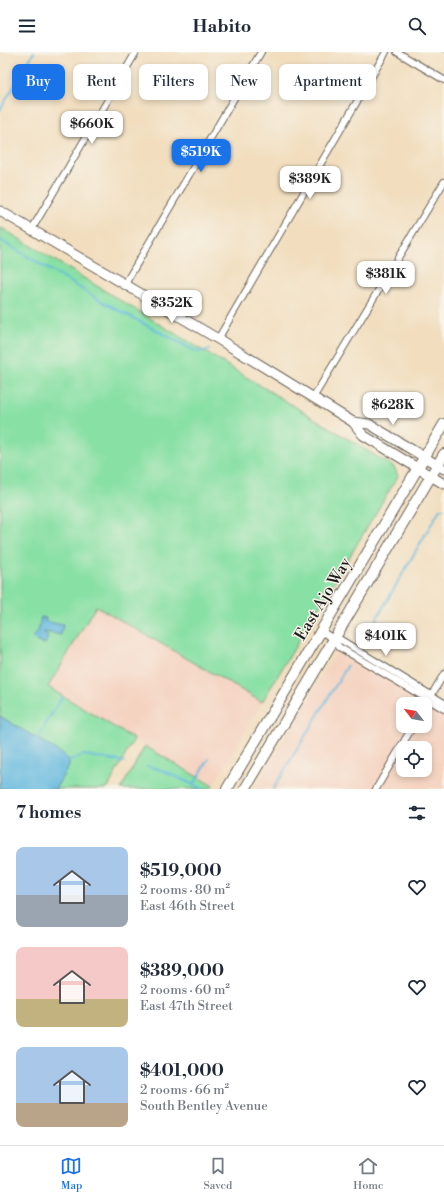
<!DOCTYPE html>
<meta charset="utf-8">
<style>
body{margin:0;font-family:"Libre Bodoni",serif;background:#f6f6f7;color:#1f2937;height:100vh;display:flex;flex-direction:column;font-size:15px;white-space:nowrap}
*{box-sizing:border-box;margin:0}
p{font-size:13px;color:#747a83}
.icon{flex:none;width:22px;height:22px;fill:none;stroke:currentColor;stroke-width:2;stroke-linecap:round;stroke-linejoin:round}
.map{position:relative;height:737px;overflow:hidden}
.sheet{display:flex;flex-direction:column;background:#fff;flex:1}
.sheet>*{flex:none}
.banner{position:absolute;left:12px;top:12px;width:420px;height:36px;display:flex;gap:8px}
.needle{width:26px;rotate:301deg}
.buttons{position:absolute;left:396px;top:645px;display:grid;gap:8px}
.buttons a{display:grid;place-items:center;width:36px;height:36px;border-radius:8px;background:#fff;box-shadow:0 2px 6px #0003;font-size:20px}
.price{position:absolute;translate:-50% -34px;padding:0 9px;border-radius:8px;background:#fff;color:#222;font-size:13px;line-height:26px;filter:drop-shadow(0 1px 2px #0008)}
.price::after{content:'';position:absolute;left:50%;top:24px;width:12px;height:9px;margin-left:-6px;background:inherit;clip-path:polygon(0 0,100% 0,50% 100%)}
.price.selected{background:#1a73e8;color:#fff}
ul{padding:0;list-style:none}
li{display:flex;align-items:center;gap:12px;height:100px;padding:0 16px}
li span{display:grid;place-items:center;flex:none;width:112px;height:80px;border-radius:8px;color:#555}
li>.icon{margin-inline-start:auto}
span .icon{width:48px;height:48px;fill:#fffc;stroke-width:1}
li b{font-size:17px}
h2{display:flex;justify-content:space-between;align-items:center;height:48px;padding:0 16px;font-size:17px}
.pill{padding:0 14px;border-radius:8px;background:#fff;box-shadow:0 2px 6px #0003;font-size:14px;line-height:36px}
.pill.selected{background:#1a73e8;color:#fff}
header{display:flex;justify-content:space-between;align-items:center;height:52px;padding:0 16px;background:#fff;font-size:18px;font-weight:700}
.dock{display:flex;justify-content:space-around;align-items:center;height:56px;border-top:1px solid #e0e1e3;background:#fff;font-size:11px;color:#747a83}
.dock a{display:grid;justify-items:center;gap:2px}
.dock .selected{color:#1a73e8}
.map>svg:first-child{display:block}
</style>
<header><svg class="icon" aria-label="menu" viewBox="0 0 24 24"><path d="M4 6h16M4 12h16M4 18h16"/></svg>Habito<svg class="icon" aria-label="search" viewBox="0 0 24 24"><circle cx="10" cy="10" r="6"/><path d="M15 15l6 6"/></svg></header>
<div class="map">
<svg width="444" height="737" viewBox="0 0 444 737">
<rect width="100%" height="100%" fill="#f7f3e8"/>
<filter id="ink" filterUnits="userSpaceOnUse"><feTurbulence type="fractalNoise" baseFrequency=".025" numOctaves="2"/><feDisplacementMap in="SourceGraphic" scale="8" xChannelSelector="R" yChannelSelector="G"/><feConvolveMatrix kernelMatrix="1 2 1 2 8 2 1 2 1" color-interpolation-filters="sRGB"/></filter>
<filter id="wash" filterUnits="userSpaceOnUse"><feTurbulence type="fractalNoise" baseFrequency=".012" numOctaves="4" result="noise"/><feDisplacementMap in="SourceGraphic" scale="16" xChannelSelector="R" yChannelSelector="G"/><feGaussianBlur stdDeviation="0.9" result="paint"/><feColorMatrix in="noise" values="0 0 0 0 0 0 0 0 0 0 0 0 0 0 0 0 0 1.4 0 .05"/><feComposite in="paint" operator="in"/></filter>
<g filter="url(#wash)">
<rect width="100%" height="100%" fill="#f2debf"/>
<g fill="#f5d3c1" fill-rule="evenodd">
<path d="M96 554 262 650 213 734 47 635Z"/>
<path d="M338 598 444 660V737H254ZM403 652H425V674H403ZM403 696H425V718H403Z"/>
</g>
<g fill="#88e0a4" stroke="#527e60">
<path d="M0 175 394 415 398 424 262 650 96 554 48 635 134 687 107 737H0Z"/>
<path d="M145 694 213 734 211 737H121Z"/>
</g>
<g fill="#63b9df" stroke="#406a7e">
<path d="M41 565 46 566 45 569 63 573 61 583 44 580 48 585 45 592 37 590 32 585 38 580Z"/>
<path d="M0 664 64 703 69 709V714L55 737H0Z"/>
</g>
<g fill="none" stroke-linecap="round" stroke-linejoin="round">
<g stroke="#63b9df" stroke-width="2">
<path d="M441 0 444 1"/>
<path d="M0 58 34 0"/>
<path d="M0 188 103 250 197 300 209 298"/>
<path d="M366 585 436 464 440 457H444"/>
<path d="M37 687 62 645"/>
<path d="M69 709 84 703 124 710"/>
<path d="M147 714 162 718 202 737"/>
<path d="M193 733 209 707"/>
<path d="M273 737 348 613"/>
</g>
</g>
</g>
<g filter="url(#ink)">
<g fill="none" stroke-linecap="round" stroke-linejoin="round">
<g stroke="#676055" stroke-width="8">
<g id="street">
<path d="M397 0 444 28"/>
<path d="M32 177 136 0"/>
<path d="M125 232 261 0"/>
<path d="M218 287 386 0"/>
<path d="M313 346 444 130"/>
<path d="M321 579 334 587 339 595 444 657"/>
<path d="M334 587 341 588 444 651"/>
<path d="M425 654 444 622"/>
<path d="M376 737 413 674"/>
</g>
</g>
<g stroke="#676055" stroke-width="11">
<g id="secondary">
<path d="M0 159 218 287 353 370 363 383 444 432"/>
<path d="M353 370 369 372 444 417"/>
</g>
</g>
<g stroke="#676055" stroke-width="12">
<g id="primary">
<path d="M227 737 444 372"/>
<path d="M245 737 444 402"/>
</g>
</g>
<use href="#street" stroke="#fff" stroke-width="6"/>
<use href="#secondary" stroke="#fff" stroke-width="9"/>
<use href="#primary" stroke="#fff" stroke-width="10"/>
</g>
</g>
<g text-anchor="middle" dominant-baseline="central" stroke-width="3" stroke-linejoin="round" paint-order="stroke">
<g font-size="16" fill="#1c1c1c" stroke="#f7f3e8">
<text transform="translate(323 547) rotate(-59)">East Ajo Way</text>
</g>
</g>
</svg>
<div class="buttons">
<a><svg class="needle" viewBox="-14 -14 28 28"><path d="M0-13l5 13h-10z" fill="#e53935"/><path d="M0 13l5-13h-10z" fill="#747a83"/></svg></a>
<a><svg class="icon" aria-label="locate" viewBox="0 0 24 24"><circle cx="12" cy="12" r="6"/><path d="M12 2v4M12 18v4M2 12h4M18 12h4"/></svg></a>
</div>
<b class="price" style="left:92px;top:93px">$660K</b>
<b class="price selected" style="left:201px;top:121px">$519K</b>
<b class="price" style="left:310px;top:148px">$389K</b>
<b class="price" style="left:386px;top:243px">$381K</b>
<b class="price" style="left:172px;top:272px">$352K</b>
<b class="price" style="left:393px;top:374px">$628K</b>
<b class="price" style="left:386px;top:605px">$401K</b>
<div class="banner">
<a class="pill selected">Buy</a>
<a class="pill">Rent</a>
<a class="pill">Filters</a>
<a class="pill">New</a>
<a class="pill">Apartment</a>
</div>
</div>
<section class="sheet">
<h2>7 homes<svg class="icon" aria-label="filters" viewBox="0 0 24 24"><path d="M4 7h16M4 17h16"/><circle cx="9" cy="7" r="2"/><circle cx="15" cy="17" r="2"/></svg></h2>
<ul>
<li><span style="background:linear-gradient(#a9c7e8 60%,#9aa5b1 0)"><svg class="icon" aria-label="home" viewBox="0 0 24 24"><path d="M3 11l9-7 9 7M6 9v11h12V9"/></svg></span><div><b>$519,000</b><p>2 rooms · 80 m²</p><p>East 46th Street</p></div><svg class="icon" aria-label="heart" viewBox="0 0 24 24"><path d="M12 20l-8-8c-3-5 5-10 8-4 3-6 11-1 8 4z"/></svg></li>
<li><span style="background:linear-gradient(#f6c9c9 65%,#c2b280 0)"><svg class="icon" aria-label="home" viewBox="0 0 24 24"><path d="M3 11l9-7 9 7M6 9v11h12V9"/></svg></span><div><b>$389,000</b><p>2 rooms · 60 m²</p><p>East 47th Street</p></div><svg class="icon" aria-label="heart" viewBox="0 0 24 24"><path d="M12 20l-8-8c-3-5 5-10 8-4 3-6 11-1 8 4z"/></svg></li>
<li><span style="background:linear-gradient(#a9c7e8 70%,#b9a48a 0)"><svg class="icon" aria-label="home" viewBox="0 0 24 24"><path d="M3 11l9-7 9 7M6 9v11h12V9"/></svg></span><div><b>$401,000</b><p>2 rooms · 66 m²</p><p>South Bentley Avenue</p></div><svg class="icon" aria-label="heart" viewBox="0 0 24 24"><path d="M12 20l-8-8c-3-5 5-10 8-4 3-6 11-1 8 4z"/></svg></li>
</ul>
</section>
<nav class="dock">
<a class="selected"><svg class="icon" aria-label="map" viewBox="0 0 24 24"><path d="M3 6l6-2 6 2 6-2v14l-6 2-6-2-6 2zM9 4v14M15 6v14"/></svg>Map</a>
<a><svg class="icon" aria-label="saved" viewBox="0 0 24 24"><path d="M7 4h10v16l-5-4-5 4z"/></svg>Saved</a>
<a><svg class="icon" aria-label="home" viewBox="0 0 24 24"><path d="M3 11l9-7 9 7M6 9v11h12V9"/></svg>Home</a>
</nav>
